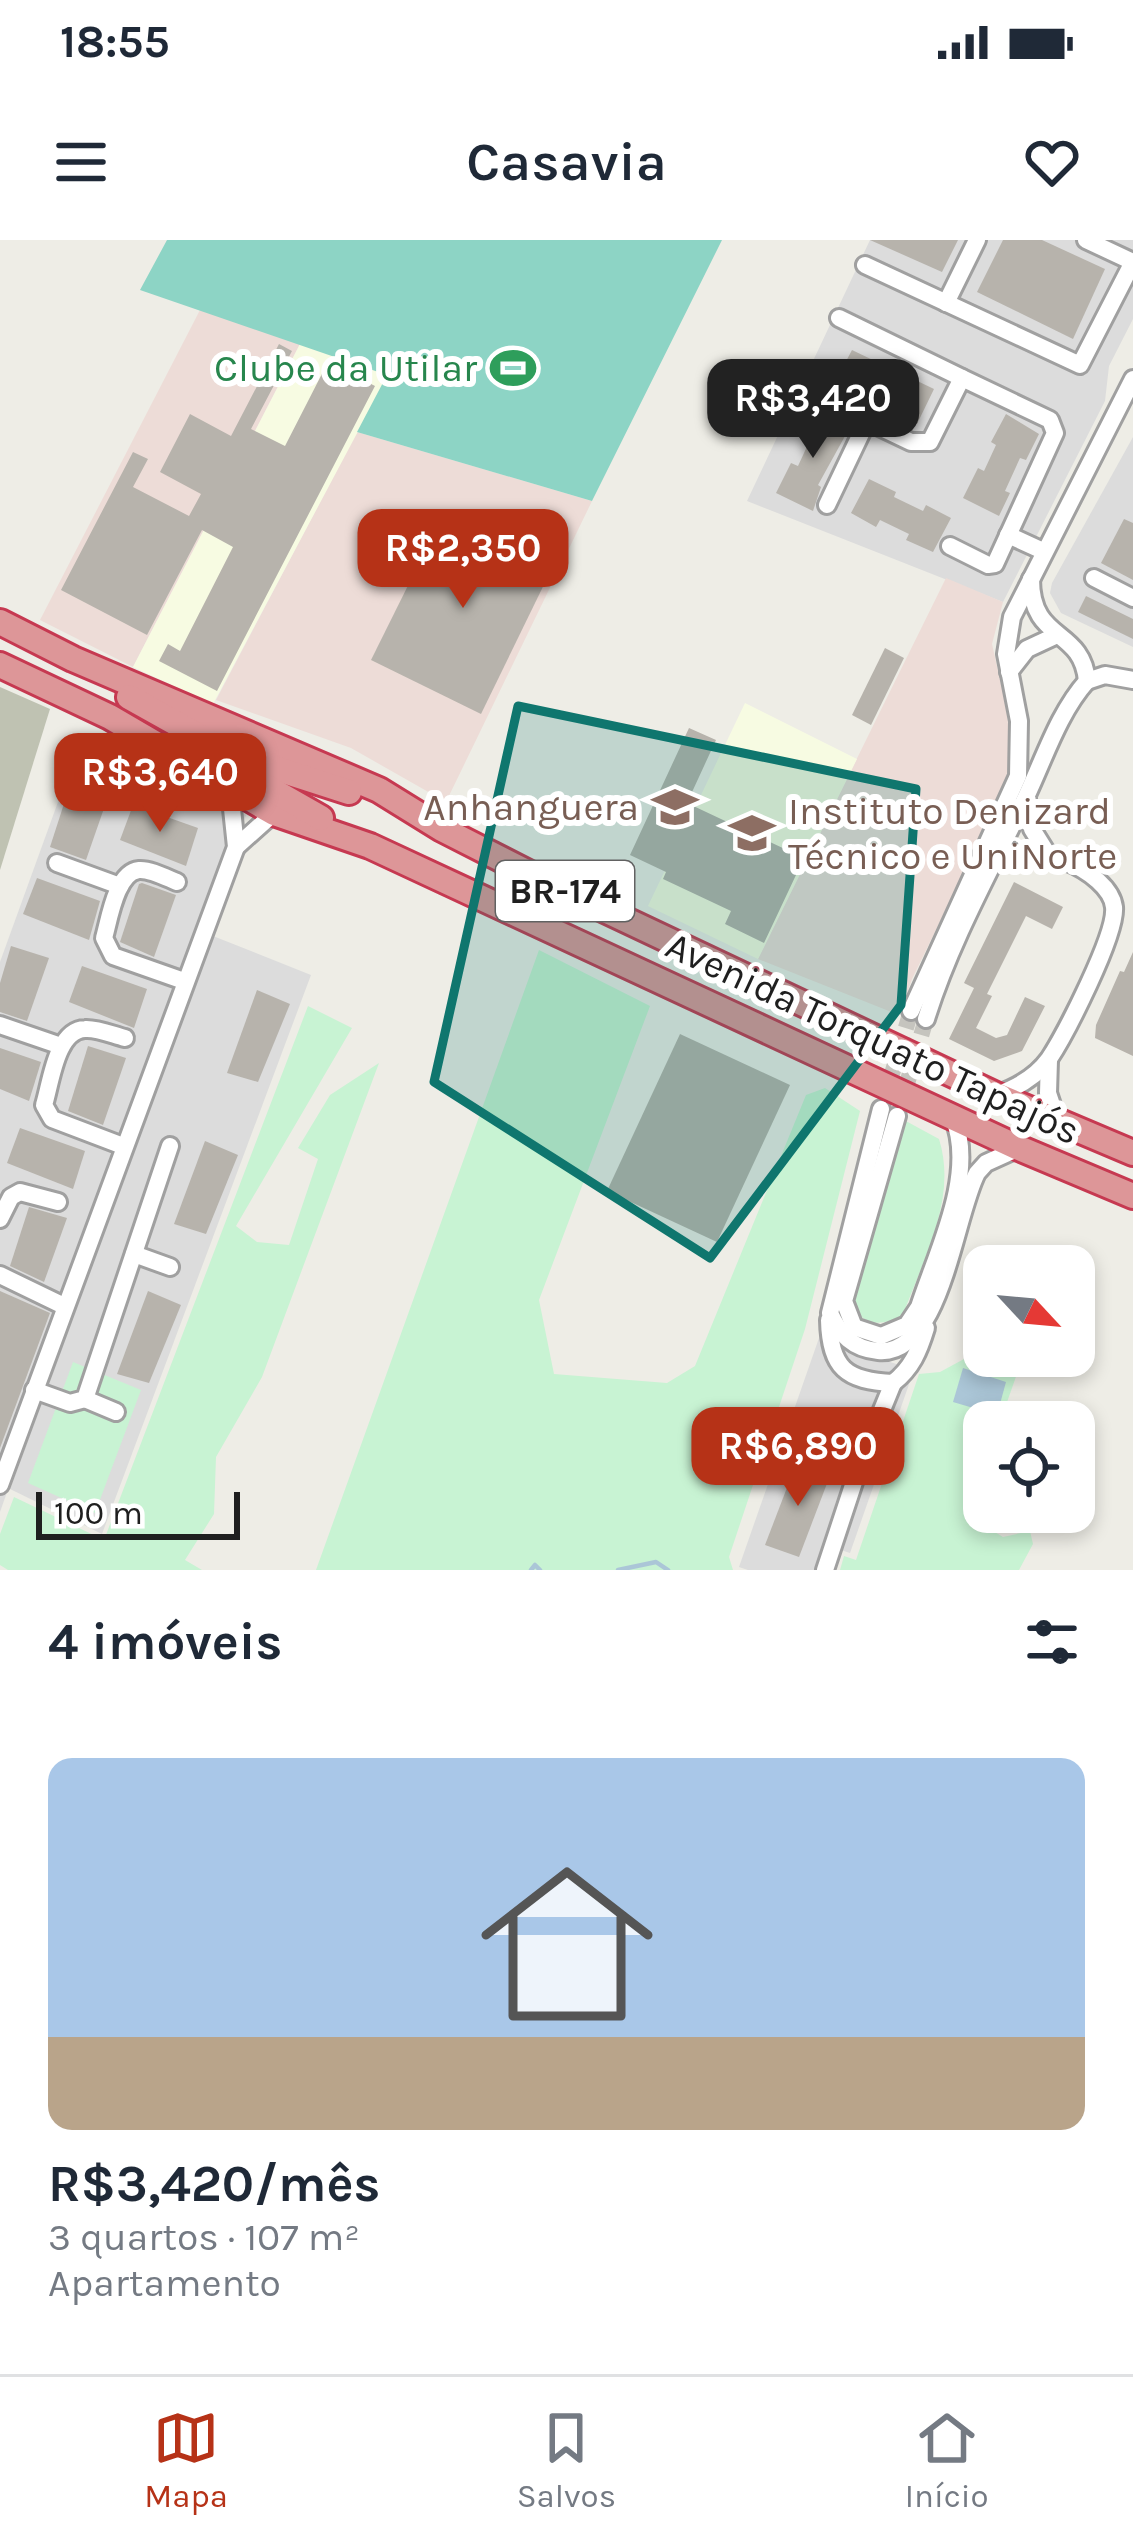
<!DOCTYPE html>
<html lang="pt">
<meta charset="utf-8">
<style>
body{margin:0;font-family:Karla,sans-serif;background:#f6f6f7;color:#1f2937;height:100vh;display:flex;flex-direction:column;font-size:45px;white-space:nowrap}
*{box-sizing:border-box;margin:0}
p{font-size:39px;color:#747a83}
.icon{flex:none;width:66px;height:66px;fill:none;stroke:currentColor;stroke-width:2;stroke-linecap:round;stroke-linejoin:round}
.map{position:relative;height:1330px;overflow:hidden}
.panel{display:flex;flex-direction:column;background:#fff;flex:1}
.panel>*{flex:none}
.needle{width:78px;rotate:116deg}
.buttons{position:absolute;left:963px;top:1005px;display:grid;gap:24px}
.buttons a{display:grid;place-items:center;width:132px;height:132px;border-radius:24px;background:#fff;box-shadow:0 6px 18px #0003;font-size:60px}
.scale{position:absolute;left:36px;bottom:30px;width:204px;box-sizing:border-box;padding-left:12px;border:6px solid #1f1f1f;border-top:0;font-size:33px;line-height:42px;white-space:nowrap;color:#1f1f1f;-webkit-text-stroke:9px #fff;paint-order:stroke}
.price{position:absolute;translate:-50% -102px;padding:0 27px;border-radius:24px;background:#b63217;color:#fff;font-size:39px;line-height:78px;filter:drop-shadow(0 3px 6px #0008)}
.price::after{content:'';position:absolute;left:50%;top:72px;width:36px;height:27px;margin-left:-18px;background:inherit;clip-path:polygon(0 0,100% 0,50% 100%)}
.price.current{background:#222;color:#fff}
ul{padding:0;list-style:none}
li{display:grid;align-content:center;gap:24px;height:636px;padding:0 48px}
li+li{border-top:3px solid #e0e1e3}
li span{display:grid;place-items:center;height:372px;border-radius:24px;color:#555}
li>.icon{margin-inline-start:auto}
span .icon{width:216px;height:216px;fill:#fffc;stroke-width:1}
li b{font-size:51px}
h2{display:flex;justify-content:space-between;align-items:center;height:144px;padding:0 48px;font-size:51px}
.status{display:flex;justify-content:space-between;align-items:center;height:84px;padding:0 60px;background:#fff;direction:ltr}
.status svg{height:33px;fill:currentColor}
header{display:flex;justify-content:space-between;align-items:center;height:156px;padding:0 48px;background:#fff;font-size:54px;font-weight:600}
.dock{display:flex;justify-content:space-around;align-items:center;height:168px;border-top:3px solid #e0e1e3;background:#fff;font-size:33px;color:#747a83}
.dock a{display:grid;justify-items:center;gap:6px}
.dock .current{color:#b63217}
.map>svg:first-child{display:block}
</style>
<div class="status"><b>18:55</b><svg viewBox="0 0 49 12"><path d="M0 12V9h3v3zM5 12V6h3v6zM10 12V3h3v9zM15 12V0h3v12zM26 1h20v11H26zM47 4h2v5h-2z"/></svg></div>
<header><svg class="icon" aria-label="menu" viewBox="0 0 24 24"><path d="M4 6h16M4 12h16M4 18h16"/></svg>Casavia<svg class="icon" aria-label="heart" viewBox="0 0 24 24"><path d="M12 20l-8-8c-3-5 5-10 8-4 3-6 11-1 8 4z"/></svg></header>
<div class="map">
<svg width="1133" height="1330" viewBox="0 0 1133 1330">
<rect width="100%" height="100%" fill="#eeede6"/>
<g fill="#dcdcdc">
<path d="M870 0H1133V79L1109 126 1105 161 1003 362 747 261Z"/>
<path d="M1133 197V407L1061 373 1050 353 1052 343Z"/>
<path d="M83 493 246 575 0 1272V722Z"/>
<path d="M213 696 311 735 102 1294 10 1249Z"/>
<path d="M819 1098 914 1130 850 1313 841 1310 835 1330H748L739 1327Z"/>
</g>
<g fill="#eddcd7">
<path d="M200 70 300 104 133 427 40 380Z"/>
<path d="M357 192 592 261 446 562 351 508 216 460Z"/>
<path d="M946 338 1003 362 992 404 1007 470 1010 514 1005 548 912 739 899 775 758 719Z"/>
</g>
<g fill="#f7fbe2">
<path d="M300 104 388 135 213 464 133 427Z"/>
<path d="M745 463 857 519 758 719 648 666Z"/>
</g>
<path fill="#bfc2b2" d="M0 447 50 469 0 630Z"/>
<g fill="#c8f3d3">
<path d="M539 710 650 766 539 1060 554 1134 667 1143 695 1126 806 855 825 848 860 871 805 1089 729 1317 733 1330H316Z"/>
<path d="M308 766 352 788 236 986 257 1002 289 1005 318 919 298 908 330 855 379 823 262 1137 216 1217 214 1274 185 1320 202 1330H8L0 1325V1294L14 1257 104 1300Z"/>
<path d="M904 880 939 899C958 959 923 1020 902 1077 880 1085 866 1087 852 1066Z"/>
<path d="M964 1119 1018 1131 1000 1182H984V1227L967 1275 1003 1297 1030 1291 1033 1304 1019 1330H840L844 1316 856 1320 919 1134 940 1132Z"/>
<path d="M73 1122 141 1150 95 1273 28 1243Z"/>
</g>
<path fill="#8dd4c5" d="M167 0H722L592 261 357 192 387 135 140 50Z"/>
<path fill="#abc6d7" d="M963 1128 1006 1142 997 1175 953 1162Z"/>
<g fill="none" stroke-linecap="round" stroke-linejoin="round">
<g stroke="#abc6d7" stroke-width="4.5">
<path d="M531 1330 535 1325 540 1330"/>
<path d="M618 1330 656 1322 668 1330"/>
</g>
</g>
<g fill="#b7b3ac">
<path d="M870 0H958L942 32Z"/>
<path d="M1003 0H1042L1105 29 1073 99 977 52Z"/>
<path d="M279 104 292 111 251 189 285 206 328 122 375 146 217 451 159 421 168 404 180 411 233 307 202 290 147 395 61 350 133 212 148 219 133 247 189 276 201 254 160 232 190 174 231 196Z"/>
<path d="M852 110 879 123 877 128 906 143 909 137 934 149 917 184 889 171 892 165 862 151 860 157 834 144Z"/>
<path d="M818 171 850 187 818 245 821 247 813 271 776 253 791 223 798 226 810 200 805 197Z"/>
<path d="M1006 174 1039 194 1026 220 1020 218 1005 251 1010 253 999 276 963 258 978 228 984 231 996 205 991 202Z"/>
<path d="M869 239 896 252 894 257 923 271 926 265 951 278 933 312 906 300 909 294 880 280 876 287 851 273Z"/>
<path d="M446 269 555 322 481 474 371 420Z"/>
<path d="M1124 279 1133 283V340L1101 323Z"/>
<path d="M1086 356 1133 379V399L1078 372Z"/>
<path d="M885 408 904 418 871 485 852 475Z"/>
<path d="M689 488 716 500 687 563 804 618 764 703 725 684 731 671 663 639 666 632 630 615Z"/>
<path d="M71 542 109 554 86 620 50 607Z"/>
<path d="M133 565 198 588 186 626 120 600Z"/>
<path d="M37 638 100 661 89 700 23 674Z"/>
<path d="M1014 642 1063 667 1052 689 1026 676 987 754 992 756 976 788 996 798 1007 795 1025 757 1045 766 1022 811 994 821 949 799 974 748 964 743Z"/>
<path d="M142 643 176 655 154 717 120 702 139 644Z"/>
<path d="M11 706 49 718 27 781 0 772V743Z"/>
<path d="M1133 712V816L1095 798 1096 785 1120 731 1124 732Z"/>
<path d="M82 726 147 749 134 788 69 762Z"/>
<path d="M257 750 290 764 258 842 227 833Z"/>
<path d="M680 794 790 845 717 1002 607 951Z"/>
<path d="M88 806 126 818 103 885 68 871Z"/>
<path d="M0 808 41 822 29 861 0 849Z"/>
<path d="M20 888 85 911 73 949 7 923Z"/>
<path d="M205 901 238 915 206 994 174 984Z"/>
<path d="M29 967 67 978 44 1042 10 1026Z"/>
<path d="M0 1051 50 1073 0 1208Z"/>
<path d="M148 1051 181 1065 149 1143 117 1134Z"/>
<path d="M798 1219 831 1233 799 1317 765 1305Z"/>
</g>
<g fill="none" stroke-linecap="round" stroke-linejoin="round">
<g stroke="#c5c4be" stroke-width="16" stroke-dasharray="16 8" stroke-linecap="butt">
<path d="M885 857 911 771"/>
<path d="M901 864 926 779"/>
</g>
<g stroke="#a0a0a0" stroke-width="22">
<g id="minor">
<path d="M865 25 1080 125 1133 22 1086 0"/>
<path d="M946 63 977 0"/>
<path d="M822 159 867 181"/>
<path d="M827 265 867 181 911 202H930L962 138 839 78"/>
<path d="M1008 295 1043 311"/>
<path d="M950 306 988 325 995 324 1055 193 1050 180 962 138"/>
<path d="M1094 338 1133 358"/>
<path d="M1031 339C1031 403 1082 387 1087 441"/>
<path d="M1009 432 1027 409 1057 395"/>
<path d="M1087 441 1105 435 1133 440"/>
<path d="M1027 559 1032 589 1047 613"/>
<path d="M236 607 274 573"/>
<path d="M57 623 120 646"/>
<path d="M994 623C1026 594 1110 631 1114 667 1117 694 1065 795 1049 819 1036 837 1016 848 996 855"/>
<path d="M177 642C167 638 150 629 139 630 116 632 109 681 104 698L113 716 184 741"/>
<path d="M911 771 1018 536 1019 481 1006 414 1012 377 1133 139"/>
<path d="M926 779C950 702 991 629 1026 557 1044 519 1059 472 1087 441"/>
<path d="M0 785 61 806"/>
<path d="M1049 820 1048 853 1057 880"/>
<path d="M881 869 830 1073C840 1095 853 1109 878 1111 941 1117 954 977 977 933L986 923 1019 908"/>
<path d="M897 876 844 1061 854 1087 881 1096 907 1085 919 1067C937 1011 977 934 953 877"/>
<path d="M123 906 52 879 44 865C51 843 56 790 85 789 97 788 113 795 125 798"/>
<path d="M0 979 11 957 20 952 58 962"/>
<path d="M134 1014 170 1027"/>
<path d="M0 1035 64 1066"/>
<path d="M829 1080C830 1128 846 1141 893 1143 912 1128 919 1111 926 1088"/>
<path d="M34 1150 70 1163 85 1159 170 906"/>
<path d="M85 1159 116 1172"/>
<path d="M792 1194 860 1224"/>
<path d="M0 1245 236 607 230 550"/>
<path d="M825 1330 860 1224 893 1143"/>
</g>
</g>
<g stroke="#c63951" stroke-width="30">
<g id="highway">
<path d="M0 382 73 419 379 550 442 589 552 645 996 855 1133 913"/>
<path d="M0 425 110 477 274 573 370 606 1019 908 1133 956"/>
<path d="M129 457 231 514 349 552"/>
<path d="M237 530 321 578"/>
</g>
</g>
<use href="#minor" stroke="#fff" stroke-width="16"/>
<use href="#highway" stroke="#dd9698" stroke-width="24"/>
</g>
<path fill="#0f766e" fill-opacity="0.2" stroke="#0f766e" stroke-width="9" stroke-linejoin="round" d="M518 466 916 549 901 765 710 1018 434 842Z"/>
<defs>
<g id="stadium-bare" transform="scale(3.6)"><path d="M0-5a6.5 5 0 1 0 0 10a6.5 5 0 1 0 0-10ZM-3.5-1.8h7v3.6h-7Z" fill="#2e9e5b" stroke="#fff" stroke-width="2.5" paint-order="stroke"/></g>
<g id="university-bare" transform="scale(3.6)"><path d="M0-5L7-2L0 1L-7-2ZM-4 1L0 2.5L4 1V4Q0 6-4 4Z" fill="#8d6e63" stroke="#fff" stroke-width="2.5" paint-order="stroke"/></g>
</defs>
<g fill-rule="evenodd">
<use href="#stadium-bare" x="513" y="128"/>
<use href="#university-bare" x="675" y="567"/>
<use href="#university-bare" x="752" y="593"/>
</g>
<g text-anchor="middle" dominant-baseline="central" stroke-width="12" stroke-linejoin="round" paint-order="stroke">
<rect fill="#fff" stroke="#626262" stroke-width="3" x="496" y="621" width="138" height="60" rx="9"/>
<g font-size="36" font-weight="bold" fill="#1f1f1f">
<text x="565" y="651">BR-174</text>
</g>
<g font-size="39" fill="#27864d" stroke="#fff" text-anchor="end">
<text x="477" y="128">Clube da Utilar</text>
</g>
<g font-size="39" fill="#785e54" stroke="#fff" text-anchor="end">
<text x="639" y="567">Anhanguera</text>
<text x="788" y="571" text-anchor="start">Instituto Denizard<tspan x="788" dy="45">Técnico e UniNorte</tspan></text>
</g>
<g font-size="39" fill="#1f1f1f" stroke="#fff">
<text transform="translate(873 798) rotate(25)">Avenida Torquato Tapajós</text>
</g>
</g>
</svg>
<div class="buttons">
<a><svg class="needle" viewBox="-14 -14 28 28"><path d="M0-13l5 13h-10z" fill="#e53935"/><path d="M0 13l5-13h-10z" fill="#747a83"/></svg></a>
<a><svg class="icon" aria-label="locate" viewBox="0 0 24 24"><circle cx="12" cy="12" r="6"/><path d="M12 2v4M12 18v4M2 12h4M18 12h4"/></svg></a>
</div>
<div class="scale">100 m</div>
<b class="price current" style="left:813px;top:221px">R$3,420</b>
<b class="price" style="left:463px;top:371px">R$2,350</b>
<b class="price" style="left:160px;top:595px">R$3,640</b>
<b class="price" style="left:798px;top:1269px">R$6,890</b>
</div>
<section class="panel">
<h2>4 imóveis<svg class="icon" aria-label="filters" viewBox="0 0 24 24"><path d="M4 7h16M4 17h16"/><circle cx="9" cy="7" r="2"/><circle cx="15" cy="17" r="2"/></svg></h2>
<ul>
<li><span style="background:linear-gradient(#a9c7e8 75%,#b9a48a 0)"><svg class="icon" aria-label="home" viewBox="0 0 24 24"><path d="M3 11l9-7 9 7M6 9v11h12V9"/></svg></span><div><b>R$3,420/mês</b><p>3 quartos · 107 m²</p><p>Apartamento</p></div></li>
</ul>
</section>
<nav class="dock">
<a class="current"><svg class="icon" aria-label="map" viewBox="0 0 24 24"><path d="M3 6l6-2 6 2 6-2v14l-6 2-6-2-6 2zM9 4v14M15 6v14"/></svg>Mapa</a>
<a><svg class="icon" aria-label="saved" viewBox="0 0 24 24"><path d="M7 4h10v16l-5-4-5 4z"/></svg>Salvos</a>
<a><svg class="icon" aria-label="home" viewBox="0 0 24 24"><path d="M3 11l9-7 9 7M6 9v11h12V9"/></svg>Início</a>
</nav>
